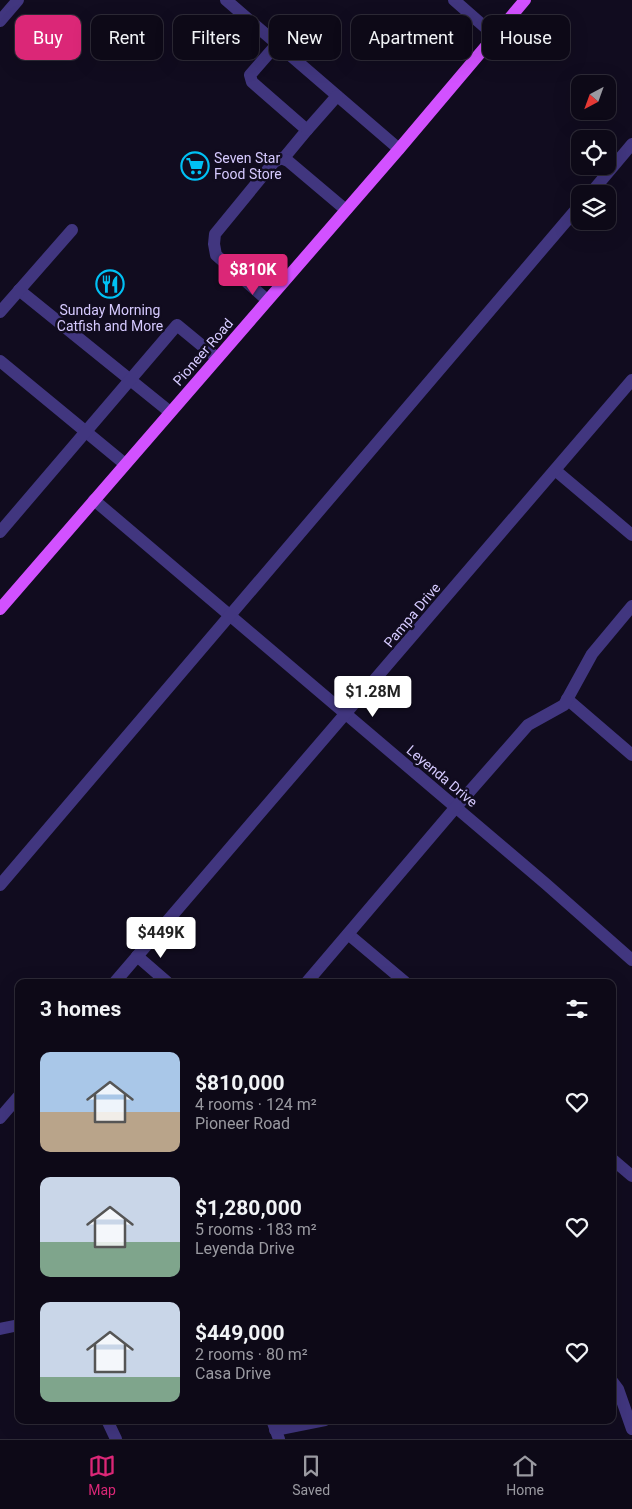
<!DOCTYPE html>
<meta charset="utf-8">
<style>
body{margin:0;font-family:Roboto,sans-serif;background:#161220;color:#f1f3f6;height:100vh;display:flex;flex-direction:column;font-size:19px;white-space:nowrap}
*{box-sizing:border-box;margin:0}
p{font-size:16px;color:#9a9aa1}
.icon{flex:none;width:28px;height:28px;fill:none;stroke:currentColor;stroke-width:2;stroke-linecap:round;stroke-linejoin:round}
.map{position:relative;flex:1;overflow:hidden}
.details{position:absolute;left:15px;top:979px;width:601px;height:445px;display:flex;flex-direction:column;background:#0d0917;border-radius:10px;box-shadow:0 5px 20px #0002,0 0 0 1px #2d2a36}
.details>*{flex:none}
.hud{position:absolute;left:15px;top:15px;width:602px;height:45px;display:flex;gap:10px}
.needle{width:32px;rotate:221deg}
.fabs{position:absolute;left:571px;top:75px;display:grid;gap:10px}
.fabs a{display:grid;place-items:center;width:45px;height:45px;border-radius:10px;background:#0d0917;box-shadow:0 5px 20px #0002,0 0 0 1px #2d2a36;font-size:25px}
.price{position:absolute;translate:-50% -42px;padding:0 11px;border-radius:5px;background:#fff;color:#222;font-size:16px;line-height:32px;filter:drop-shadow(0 1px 2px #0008)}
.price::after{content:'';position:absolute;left:50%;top:30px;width:15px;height:11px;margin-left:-8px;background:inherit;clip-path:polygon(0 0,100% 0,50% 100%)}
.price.selected{background:#db2777;color:#fff}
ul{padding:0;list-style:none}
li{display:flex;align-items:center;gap:15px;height:125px;padding:0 25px}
li span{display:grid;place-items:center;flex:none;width:140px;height:100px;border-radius:10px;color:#555}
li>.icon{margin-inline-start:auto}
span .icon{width:60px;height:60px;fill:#fffc;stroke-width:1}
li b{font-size:21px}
h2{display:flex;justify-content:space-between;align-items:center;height:60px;padding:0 25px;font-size:21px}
.pill{padding:0 18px;border-radius:10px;background:#0d0917;box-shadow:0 5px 20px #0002,0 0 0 1px #2d2a36;font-size:18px;line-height:45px}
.pill.selected{background:#db2777;color:#fff}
.tabs{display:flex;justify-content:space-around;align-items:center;height:70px;border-top:1px solid #2d2a36;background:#0d0917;font-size:14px;color:#9a9aa1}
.tabs a{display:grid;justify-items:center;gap:2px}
.tabs .selected{color:#db2777}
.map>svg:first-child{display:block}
</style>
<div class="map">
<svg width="632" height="1439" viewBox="0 0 632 1439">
<rect width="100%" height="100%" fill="#110c1f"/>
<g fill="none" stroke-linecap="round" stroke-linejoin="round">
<g stroke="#41367f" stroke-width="12">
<path d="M226 0 399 149"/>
<path d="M454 0 495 36"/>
<path d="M0 21 18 0"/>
<path d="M277 44 250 75 252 82 307 130 283 159"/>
<path d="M307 130 337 96"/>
<path d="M590 194 632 144"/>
<path d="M19 290 170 412"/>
<path d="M267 300 216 255 214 244 215 234 274 162 281 158 288 161 346 210"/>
<path d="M0 312 72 230"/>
<path d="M0 361 125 464"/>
<path d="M555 470 632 535"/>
<path d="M94 500 546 884 632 960"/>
<path d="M0 532 177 325 217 358"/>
<path d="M567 699 632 755"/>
<path d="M0 885 580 205"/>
<path d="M348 934 405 982"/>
<path d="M137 956 167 982"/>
<path d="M115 982 632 380"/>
<path d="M307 982 456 807 528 725 564 705 592 654 632 606"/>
<path d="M0 1118 19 1096"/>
<path d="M612 1159 632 1176"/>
<path d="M0 1329 19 1325"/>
<path d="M612 1381 618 1389 632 1429"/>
<path d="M107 1420 116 1439"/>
<path d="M272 1420 279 1439"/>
<path d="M275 1430 325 1420"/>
</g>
<path stroke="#d251ff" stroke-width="12" d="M0 609 399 149 525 0"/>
</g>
<defs>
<g id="supermarket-ring" transform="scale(1.4375)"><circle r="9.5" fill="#110c1f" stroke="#00c1f5" stroke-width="1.5"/><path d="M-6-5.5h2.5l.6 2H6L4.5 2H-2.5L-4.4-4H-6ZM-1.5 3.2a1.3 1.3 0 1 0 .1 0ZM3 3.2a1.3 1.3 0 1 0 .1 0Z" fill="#00c1f5"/></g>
<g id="restaurant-ring" transform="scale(1.4375)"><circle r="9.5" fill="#110c1f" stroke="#00c1f5" stroke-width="1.5"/><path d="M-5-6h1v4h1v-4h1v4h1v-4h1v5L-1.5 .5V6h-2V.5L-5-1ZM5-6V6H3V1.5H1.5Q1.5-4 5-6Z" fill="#00c1f5"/></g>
</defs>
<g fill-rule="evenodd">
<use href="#supermarket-ring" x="195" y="166"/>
<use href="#restaurant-ring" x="110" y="284"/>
</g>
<g text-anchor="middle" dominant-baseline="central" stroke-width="5" stroke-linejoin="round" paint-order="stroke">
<g font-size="14" fill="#d6caff" stroke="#110c1f" text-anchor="start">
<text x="214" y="158">Seven Star<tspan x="214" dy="16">Food Store</tspan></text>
<text x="110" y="310" text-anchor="middle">Sunday Morning<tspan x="110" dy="16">Catfish and More</tspan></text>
</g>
<g font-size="14" fill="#d6caff" stroke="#110c1f">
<text transform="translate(203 352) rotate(-49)">Pioneer Road</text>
<text transform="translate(412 615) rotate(-50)">Pampa Drive</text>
<text transform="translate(442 776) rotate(40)">Leyenda Drive</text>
</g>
</g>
</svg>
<div class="fabs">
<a><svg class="needle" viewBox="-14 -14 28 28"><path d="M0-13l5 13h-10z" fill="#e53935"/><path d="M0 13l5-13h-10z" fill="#9a9aa1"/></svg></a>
<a><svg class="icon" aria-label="locate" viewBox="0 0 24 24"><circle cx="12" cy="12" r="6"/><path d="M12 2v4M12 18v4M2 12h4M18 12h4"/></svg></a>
<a><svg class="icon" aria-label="layers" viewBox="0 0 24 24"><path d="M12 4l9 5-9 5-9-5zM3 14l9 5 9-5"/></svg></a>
</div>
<b class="price selected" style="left:253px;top:296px">$810K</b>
<b class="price" style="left:373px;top:718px">$1.28M</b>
<b class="price" style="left:161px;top:959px">$449K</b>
<div class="hud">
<a class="pill selected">Buy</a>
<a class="pill">Rent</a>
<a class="pill">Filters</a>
<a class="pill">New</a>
<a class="pill">Apartment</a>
<a class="pill">House</a>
</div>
<section class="details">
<h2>3 homes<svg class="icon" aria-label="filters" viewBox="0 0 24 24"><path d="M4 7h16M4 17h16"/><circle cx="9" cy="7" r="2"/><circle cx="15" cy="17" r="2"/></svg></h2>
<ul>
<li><span style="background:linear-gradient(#a9c7e8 60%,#b9a48a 0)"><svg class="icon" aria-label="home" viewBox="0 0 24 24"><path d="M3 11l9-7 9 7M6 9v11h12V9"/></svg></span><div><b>$810,000</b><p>4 rooms · 124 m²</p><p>Pioneer Road</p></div><svg class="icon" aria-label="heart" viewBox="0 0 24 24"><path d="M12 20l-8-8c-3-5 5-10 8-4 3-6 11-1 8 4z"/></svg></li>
<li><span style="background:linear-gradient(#c9d6e8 65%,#7fa58c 0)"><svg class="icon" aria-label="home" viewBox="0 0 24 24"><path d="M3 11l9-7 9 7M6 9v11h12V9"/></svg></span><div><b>$1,280,000</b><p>5 rooms · 183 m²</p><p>Leyenda Drive</p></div><svg class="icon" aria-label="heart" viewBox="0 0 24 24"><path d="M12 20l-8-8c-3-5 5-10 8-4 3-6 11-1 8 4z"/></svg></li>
<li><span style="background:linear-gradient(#c9d6e8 75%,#7fa58c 0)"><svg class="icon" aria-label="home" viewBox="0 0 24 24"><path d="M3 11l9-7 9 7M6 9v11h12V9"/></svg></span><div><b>$449,000</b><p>2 rooms · 80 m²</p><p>Casa Drive</p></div><svg class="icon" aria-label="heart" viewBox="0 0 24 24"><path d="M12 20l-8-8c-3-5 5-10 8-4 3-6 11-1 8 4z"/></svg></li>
</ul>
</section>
</div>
<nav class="tabs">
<a class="selected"><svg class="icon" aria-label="map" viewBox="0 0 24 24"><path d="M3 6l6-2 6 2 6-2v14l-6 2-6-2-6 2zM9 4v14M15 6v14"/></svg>Map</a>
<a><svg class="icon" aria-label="saved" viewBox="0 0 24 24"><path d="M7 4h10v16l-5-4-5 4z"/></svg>Saved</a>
<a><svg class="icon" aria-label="home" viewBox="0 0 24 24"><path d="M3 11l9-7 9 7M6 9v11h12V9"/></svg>Home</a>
</nav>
